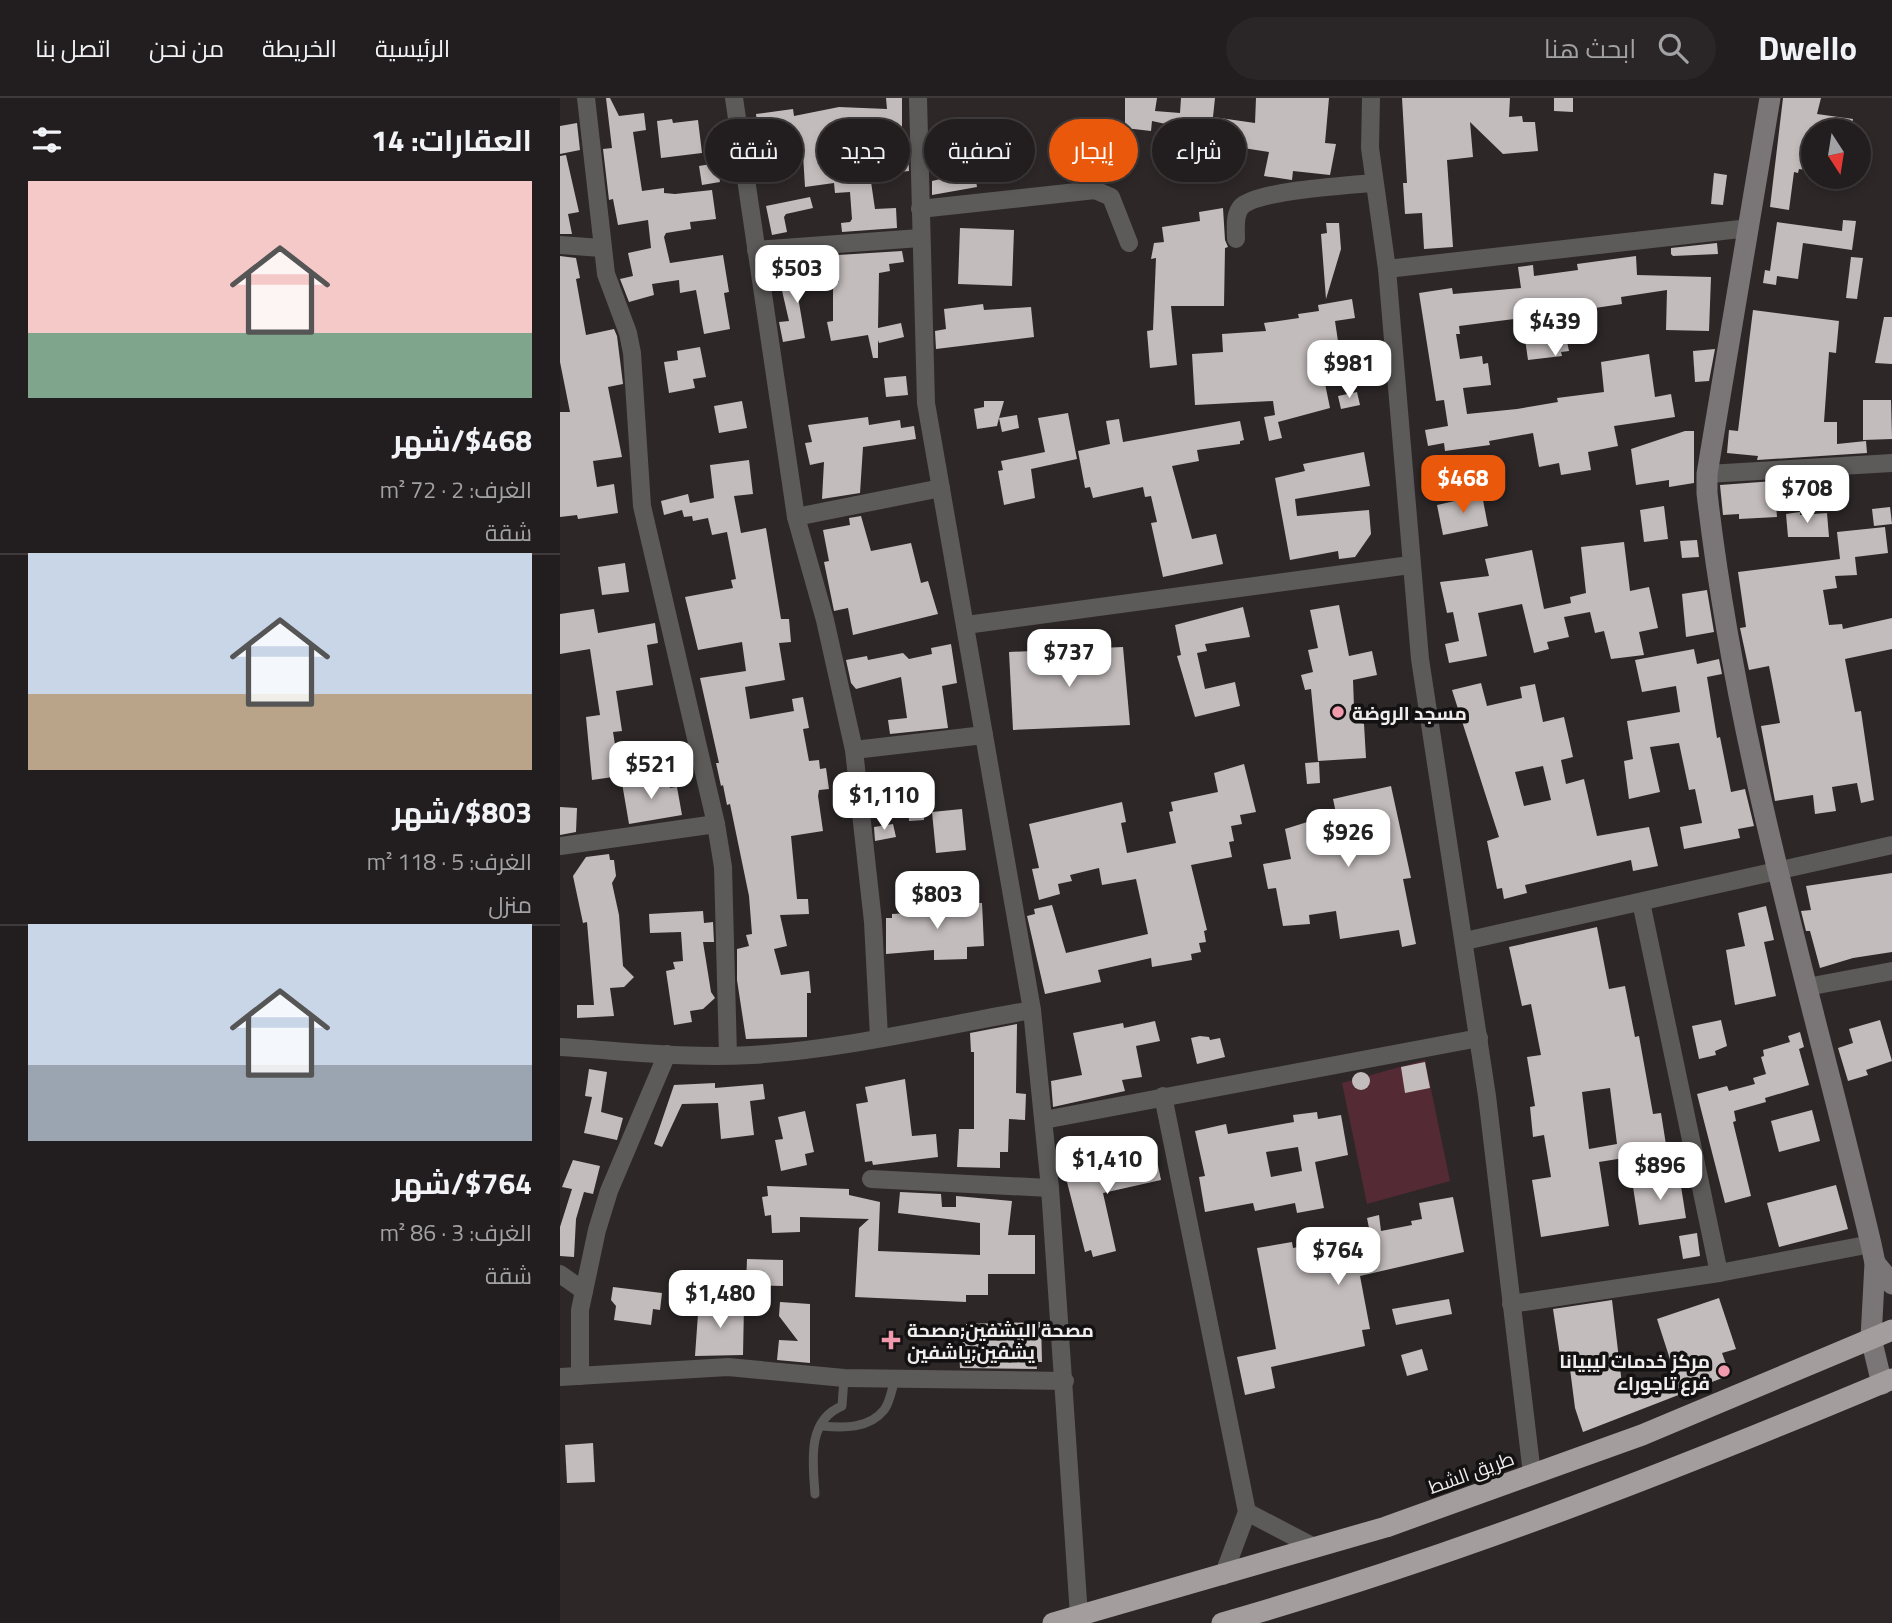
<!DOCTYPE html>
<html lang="ar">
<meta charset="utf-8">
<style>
body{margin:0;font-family:"Titillium Web",Cairo,sans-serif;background:#2a2627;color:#f1f3f6;direction:rtl;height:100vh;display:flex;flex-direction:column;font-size:26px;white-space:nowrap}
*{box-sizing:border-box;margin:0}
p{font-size:23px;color:#a2a2a4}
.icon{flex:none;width:38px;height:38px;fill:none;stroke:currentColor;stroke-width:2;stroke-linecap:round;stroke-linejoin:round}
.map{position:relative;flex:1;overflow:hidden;direction:ltr}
.panel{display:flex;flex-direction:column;background:#221d1e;width:560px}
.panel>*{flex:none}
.top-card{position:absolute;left:21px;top:21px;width:665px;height:63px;direction:rtl;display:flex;gap:14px}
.needle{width:46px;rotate:168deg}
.controls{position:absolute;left:1241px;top:21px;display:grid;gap:14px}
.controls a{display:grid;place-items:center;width:70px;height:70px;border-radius:50%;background:#221d1e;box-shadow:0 4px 10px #0003,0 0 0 2px #3f3b3c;font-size:35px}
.price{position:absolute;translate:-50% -60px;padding:0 16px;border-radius:14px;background:#fff;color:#222;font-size:23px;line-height:46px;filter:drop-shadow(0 2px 4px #0008)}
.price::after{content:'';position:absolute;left:50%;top:42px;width:21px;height:16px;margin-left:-10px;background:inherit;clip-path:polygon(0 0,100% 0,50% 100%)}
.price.active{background:#ea580c;color:#fff}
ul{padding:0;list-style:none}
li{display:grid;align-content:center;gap:14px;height:371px;padding:0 28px}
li+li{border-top:2px solid #3f3b3c}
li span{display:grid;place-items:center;height:217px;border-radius:0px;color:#555}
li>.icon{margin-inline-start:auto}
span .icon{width:126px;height:126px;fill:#fffc;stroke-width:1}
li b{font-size:30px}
h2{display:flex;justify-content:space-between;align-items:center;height:84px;padding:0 28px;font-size:30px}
.tag{padding:0 24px;border-radius:32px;background:#221d1e;box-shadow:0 4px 10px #0003,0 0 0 2px #3f3b3c;font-size:24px;line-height:63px}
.tag.active{background:#ea580c;color:#fff}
header{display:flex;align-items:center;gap:42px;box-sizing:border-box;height:98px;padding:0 35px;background:#221d1e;border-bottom:2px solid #3f3b3c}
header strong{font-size:33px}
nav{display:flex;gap:38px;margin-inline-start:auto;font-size:24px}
.search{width:490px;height:63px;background:#2a2627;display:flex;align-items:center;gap:18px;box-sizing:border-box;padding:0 24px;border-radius:38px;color:#a2a2a4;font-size:26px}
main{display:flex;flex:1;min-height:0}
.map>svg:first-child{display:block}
</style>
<header>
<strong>Dwello</strong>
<div class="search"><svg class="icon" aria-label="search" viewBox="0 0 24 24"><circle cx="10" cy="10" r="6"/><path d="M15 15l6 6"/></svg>ابحث هنا</div>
<nav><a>الرئيسية</a><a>الخريطة</a><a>من نحن</a><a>اتصل بنا</a></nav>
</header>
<main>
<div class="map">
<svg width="1332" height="1525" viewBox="0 0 1332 1525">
<rect width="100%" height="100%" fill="#2d2728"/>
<path fill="#542a34" d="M865 962 890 1083 807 1106 782 985Z"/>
<g fill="#c3bcbd" fill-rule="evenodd">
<path d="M46 0H50L59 18 84 15 86 32 73 34 82 93 104 90V95L115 96 152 92 156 121 130 124 131 131 106 135 104 139 110 165 163 157 169 194 164 195 170 231 144 236 136 192 120 195 119 182 92 186 94 197 69 204 60 181 73 178 68 155 91 150 88 122 58 127 53 101 49 102 43 51 52 50Z"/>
<path d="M326 0H342V47L348 46 349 73 310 77 315 111 336 110 337 130 282 134 281 125 290 124 292 121 290 94 275 95 274 85 245 89 242 40 212 44 213 51 200 53 196 16 233 11 234 18 279 9 327 11ZM295 39 299 64 268 69 266 44Z"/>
<path d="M565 0H597L595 13 620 15 621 0H655L653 19 695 25 696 0H769L765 45 776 46 770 77 733 73 732 82 704 78 709 54 677 49V43L615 36V28L592 23 591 33 565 30Z"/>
<path d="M842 0H950L949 19 962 18 963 24H975L978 53 943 56 910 24 913 59 887 62 893 149 864 151 862 115 845 116 843 85H847Z"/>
<path d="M994 0H1013V14L994 13Z"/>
<path d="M1223 0H1261L1257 16 1293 21 1291 33H1253V73L1239 71 1238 75 1234 74 1229 112 1210 109Z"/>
<path d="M112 21 113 25 138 22 142 55 101 60 97 23Z"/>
<path d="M17 25 20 52 0 56V28Z"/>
<path d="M419 32 421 56H412L417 89 372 97V83L385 80 380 58H375L374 34Z"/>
<path d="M6 57 19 114 8 116 12 136H0V58Z"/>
<path d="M157 65 160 84 142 87 139 68Z"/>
<path d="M1154 75 1167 77 1163 107 1151 106Z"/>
<path d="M250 99 253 110 226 116 224 119 227 134 212 137 206 108Z"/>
<path d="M663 110 665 142 668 149 665 150 664 208H611L617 267 590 270 587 233 593 232 596 160 591 161 594 145 604 144 602 129 640 123 639 114Z"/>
<path d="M1283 122 1296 123 1292 152 1243 145 1238 181 1217 178 1216 187 1203 185 1205 172 1210 173 1217 124 1282 133Z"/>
<path d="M766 125H779L781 151 766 201 761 136 767 135Z"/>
<path d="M400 130 454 132 452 188 398 186Z"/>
<path d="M1157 145 1158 156 1113 158 1111 156V150Z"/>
<path d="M342 153 344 164 329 166 330 173 319 175 318 230 341 225 344 239 319 245 318 242V260H313L308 237 271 243 267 224 273 223V185L279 184 278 157Z"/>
<path d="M0 158 16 160 20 180 16 181 26 237 54 231 57 238 63 286 48 289 62 359 33 363 37 389 54 386 58 415 18 421 17 417 0 419V314H10L0 264Z"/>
<path d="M1076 158 1077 177 1151 179 1149 233 1106 232 1107 192 1061 199 1062 206 1001 215 1009 253 1001 254 1002 258 968 262 962 220 899 228 900 236H896L900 261 922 258 923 266 928 265 931 287 903 290 907 316 957 311 998 304 997 300 1044 294 1041 264 1089 256 1095 299 1111 296 1115 319 1054 328 1058 348 1028 354 1031 372 1001 377 999 365 979 369 973 335 929 343 930 347 885 353 884 345 868 348 865 332 888 328 884 302 876 303 859 195 892 190 893 196 961 190 958 169 973 167 974 178 1018 172 1017 166Z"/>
<path d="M1291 159 1303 160 1297 201 1286 200Z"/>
<path d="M265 176 268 188 237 193 245 240 223 244 219 224 229 223 220 184Z"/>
<path d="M792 201 795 220 775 223 779 250 793 248 794 268 762 271 770 310 718 324 722 340 709 343 704 319 715 317 713 303 635 307 632 256 663 254 662 236 706 233 704 225 739 220 738 216 759 213 758 207Z"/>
<path d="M423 206 424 212 471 209 474 239 376 251 375 233 386 231 384 211Z"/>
<path d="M1193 212 1279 223 1276 255 1269 254 1264 324H1277V346L1306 343 1307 355 1197 362 1198 358 1167 355 1169 332 1178 333Z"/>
<path d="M1324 219H1332V266L1315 265Z"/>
<path d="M140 249 146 279 133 281 135 290 109 295 104 264 118 262 117 253Z"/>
<path d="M1155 251 1149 283 1135 284 1133 253Z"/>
<path d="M346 278 348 297 326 299 324 280Z"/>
<path d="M797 294 800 307 781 311 778 298Z"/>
<path d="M1303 302H1331L1332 341 1303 342Z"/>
<path d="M182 303 187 330 159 335 154 308Z"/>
<path d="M424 303H444L439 320 457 317 459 330 442 334 439 320 437 328 417 331 414 311 424 309Z"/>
<path d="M508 315 517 361 471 371 475 400 444 407 438 373 443 372 441 363 485 354 478 320Z"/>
<path d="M308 319 309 327 340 322 341 330 354 328 356 341 303 349 300 395 262 401 264 364 250 367 245 345 252 344 248 327Z"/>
<path d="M559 321 563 344 680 323 684 342 680 343V346L637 352 639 363 612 368 632 441 656 436 663 466 603 479 591 425 597 424 591 398 585 399 583 389 533 400 530 389 525 390 518 353 550 346 546 323Z"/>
<path d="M1125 333H1134V385L1109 389V382L1076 387 1071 351Z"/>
<path d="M804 354 810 388 735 401 737 418 809 412 811 436 795 459 779 461 778 453 730 462 715 380 745 373 743 366Z"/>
<path d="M189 362 193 396 174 398 181 435 206 430 221 521H229L231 544 219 545 225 582 185 589 190 621 234 613 232 601 243 599 249 630 243 631 249 663 259 662 260 671 266 670 269 691 259 692 258 698 263 733 231 738 237 801H248L249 816 220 817 227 848 214 851 221 877 249 873 251 895H247V939L186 941 177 882V851L189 848 186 837 192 836 189 798 170 706 167 707 163 687 161 688 156 665H159L140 580 186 573 182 544 138 552 125 499 173 490 171 482 176 481 167 434 152 437 148 420 133 423 132 418 124 419 122 412 104 417 101 403 128 396 130 405 154 400 150 367Z"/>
<path d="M1214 383 1217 419 1179 421V416L1163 417 1160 387Z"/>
<path d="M922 397 928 428 883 437 877 407Z"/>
<path d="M1104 408 1108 441 1084 444 1080 412Z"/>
<path d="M1330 409 1332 426 1314 428 1312 411Z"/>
<path d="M1240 414V417L1267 415 1269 439H1228L1226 416Z"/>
<path d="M301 418 311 453 351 445 361 485 368 483 378 516 293 537 288 510 274 513 264 464 269 463 263 432 290 427 289 420Z"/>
<path d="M1325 429 1328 455 1295 459 1297 477 1275 478 1277 490 1263 492 1269 527 1282 526 1283 531 1332 520V551L1285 561 1295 614 1301 613 1314 702 1301 705 1297 685 1272 689 1276 713 1255 716 1253 697 1215 703 1201 628 1220 625 1209 568 1189 572 1180 530 1186 529 1178 474 1280 461 1277 434Z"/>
<path d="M1137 442 1139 459 1122 460 1120 443Z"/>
<path d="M1064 444 1070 493 1089 489 1098 530 1079 534 1084 557 1051 561 1044 533 1035 535 1030 514 1004 519 1009 539 987 544 989 551 974 555 962 506 918 515 927 558 889 565 885 546 899 543 893 514 887 515 880 484 929 478 925 461 972 452 984 511 1011 505 1010 499 1026 495 1021 449Z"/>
<path d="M65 465 69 494 42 497 38 469Z"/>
<path d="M1147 492 1154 534 1126 539 1122 496Z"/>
<path d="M779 507 789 558 812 553 817 577 793 582 794 609H803L806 660 758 663 751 591 745 592 741 577 753 574 748 552 758 550 750 512Z"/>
<path d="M683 509 690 539 645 546 647 553 637 555 645 591 675 584 680 608 635 619 617 558 621 557 615 527Z"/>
<path d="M34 511 38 535 95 525 98 545 87 547 93 587 56 593 62 633 53 634 60 678 32 682 26 619 40 617 30 551 0 556V516Z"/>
<path d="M391 546 397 585 382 588 388 630 330 636 328 622 347 620 341 579 296 591 291 585 286 562 307 558 308 562 343 555 349 561 372 556 371 550Z"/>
<path d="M563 549 570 627 453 632 449 554Z"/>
<path d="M1134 551 1137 566 1159 561 1162 576 1147 579 1157 640 1160 639 1171 694 1185 691 1194 728 1178 731 1180 740 1124 751 1120 729 1142 725 1135 691 1129 692 1119 645 1090 649 1100 694 1069 701 1064 663 1073 661 1067 623 1120 614 1116 588 1082 594 1075 562Z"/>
<path d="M921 585 927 608 962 600 960 589 975 586 983 624 1004 619 1013 659 1001 662 1006 686 1024 681 1037 738 1089 729 1098 768 1073 773 1071 762 965 787 967 795 944 801 942 790 937 791 927 743 939 739 892 592ZM983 668 991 702 964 708 955 674Z"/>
<path d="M759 664 760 685 747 686 745 665Z"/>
<path d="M684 666 696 714 680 717 682 726 671 728 674 743 669 744 672 759 631 767 647 832 644 833 646 844 639 845 641 854 631 856 632 862 592 869 591 860 538 872 541 884 485 896 467 818 475 816 474 811 492 807 506 855 588 836 576 781 542 787 539 770 510 777 512 783 498 786 500 796 479 802 472 771 479 770 469 726 562 704 566 724 561 725 567 755 616 745 609 714 613 713 611 704 658 694 654 675Z"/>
<path d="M81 682 82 688 108 683 110 690 117 689 122 717 69 726 62 685Z"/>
<path d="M831 688 851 780 843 781 856 846 842 849 839 832 780 841 776 813 749 817 750 826 723 828 716 790 708 791 703 766 731 761 725 731 776 715 773 701Z"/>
<path d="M363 698 364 722 349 723 348 699Z"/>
<path d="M0 709 17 710 16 734 0 737Z"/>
<path d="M402 711 406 752 376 755 372 714Z"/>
<path d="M333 726 336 739 315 743 314 729Z"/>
<path d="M49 756 50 762H54L56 778 52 785 59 817 63 868 74 879 64 889 50 890 54 918 17 920V907H34L27 824 23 825 13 778 26 759Z"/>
<path d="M1332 775V854L1293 860 1260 870 1250 833H1246L1241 813 1251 812 1246 788Z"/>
<path d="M422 805 424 848 407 849V861L374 862V852L326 856V820H332V816L380 813 379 806Z"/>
<path d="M1206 808 1214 842 1204 844 1216 898 1175 907 1166 852 1185 848 1178 815Z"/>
<path d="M143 813 144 825 153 824 154 844H143L151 894 155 900 143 911 130 913 132 924 114 927 106 873 115 871 113 864 123 863 121 834 90 835 89 816Z"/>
<path d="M1037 829 1049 891 1065 888 1075 939 1079 938 1093 1016 1101 1015 1107 1053 1039 1064 1049 1128 981 1139 972 1082 991 1079 984 1037 973 1039 970 1009 975 1008 967 959 981 957 971 906 962 908 949 849ZM1050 990 1057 1046 1029 1051 1022 994Z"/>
<path d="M1161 922 1167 948 1155 953 1156 957 1139 961 1132 928Z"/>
<path d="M1320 922 1332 963 1306 972 1308 977 1288 983 1278 950 1293 945 1289 931Z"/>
<path d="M595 923 600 943 576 948 582 979 562 982 565 993 493 1009 491 983 522 977 513 935 563 925 564 930Z"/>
<path d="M457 926 456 995 466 996 465 1022 449 1021 448 1054H440V1070L397 1069 399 1031H414V954H411L410 935Z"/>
<path d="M1240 934 1244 949 1239 951 1249 987 1205 1000 1206 1004 1174 1013 1176 1023 1173 1024 1191 1098 1165 1105 1137 996 1167 988 1169 993 1195 986 1193 980 1206 976 1201 959 1204 958 1203 952 1230 944 1228 938Z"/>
<path d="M640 938 649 939 650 942 660 940 665 959 637 966 631 940Z"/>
<path d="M865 964 870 990 845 995 841 969Z"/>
<path d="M29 971 47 974 41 1014 63 1020 57 1042 24 1035 32 999 25 998Z"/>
<circle cx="801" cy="983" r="9"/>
<path d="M345 981 352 1038 376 1036 378 1059 313 1067 312 1063 305 1064 296 1006 308 1004 305 989Z"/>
<path d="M155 985V990L203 986 205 1001 190 1003 194 1037 161 1041 158 1005 122 1006 102 1049 94 1046 114 987Z"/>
<path d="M1252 1012 1260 1043 1219 1054 1211 1023Z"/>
<path d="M245 1013 254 1054 245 1056 247 1067 221 1073 215 1042 223 1041 218 1019Z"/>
<path d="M757 1014 758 1021 781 1017 788 1057 755 1064 764 1110 737 1115 735 1105 695 1113 693 1105 645 1114 639 1079 645 1078 635 1033 666 1026 668 1036 734 1024 733 1017ZM738 1049 742 1073 711 1079 706 1054Z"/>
<path d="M588 1050 589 1057 597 1063 601 1082 543 1095 556 1153 533 1159 531 1152 525 1154 507 1084 515 1082 514 1078 523 1076V1073L562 1063 560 1056Z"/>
<path d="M13 1062 40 1068 33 1096 24 1094 16 1121 14 1159 0 1158V1129L12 1091 2 1089Z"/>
<path d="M1120 1082 1126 1120 1079 1127 1073 1089Z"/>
<path d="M1276 1087 1288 1131 1219 1149 1207 1105Z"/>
<path d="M207 1088 289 1091V1097L320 1104 318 1153 420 1157V1125L338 1115 340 1094 381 1096 382 1109H396V1098L452 1103 448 1137H475V1176H428V1197H406V1204L295 1199 299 1130 309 1121 240 1119V1134L212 1135 211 1117 205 1118 202 1099 208 1098Z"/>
<path d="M893 1099 904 1154 800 1178 810 1231 802 1232 805 1248 711 1269 715 1290 685 1297 677 1259 716 1251 697 1150 732 1144 733 1150 810 1135 807 1120 819 1117 821 1133 852 1127 851 1123 862 1121 859 1105Z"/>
<path d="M1137 1135 1140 1158 1123 1161 1119 1138Z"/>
<path d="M187 1161 223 1162V1188L186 1187Z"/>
<path d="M53 1189 102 1195 100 1212 93 1211 91 1227 54 1222 56 1208 51 1202Z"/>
<path d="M1159 1200 1176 1251 1162 1255 1170 1277 1023 1334 1015 1310 1009 1263 1001 1264 993 1211 1052 1202 1063 1295 1091 1286 1093 1291 1117 1283 1097 1221Z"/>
<path d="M889 1201 892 1216 836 1227 832 1211Z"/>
<path d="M139 1202 160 1203V1207L184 1208 183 1257 135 1258Z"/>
<path d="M220 1204 250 1206V1265L217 1262 219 1242 238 1243 219 1218Z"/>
<path d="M481 1224 482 1264H476L477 1271 400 1270 399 1252 403 1251 402 1241H407L406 1226Z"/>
<path d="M862 1251 868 1272 847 1278 841 1257Z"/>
<path d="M33 1345 35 1384 7 1385 5 1347Z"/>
</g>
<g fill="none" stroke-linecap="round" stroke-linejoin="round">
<g stroke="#5d5a5a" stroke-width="9">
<path d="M262 1328C283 1330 309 1331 324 1312 330 1305 332 1290 335 1281"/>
<path d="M255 1396C253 1365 246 1323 282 1308L284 1280"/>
</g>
<g stroke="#5d5a5a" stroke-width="18">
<path d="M26 0 46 176 68 235 72 255 82 408 156 726 163 769 168 957"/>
<path d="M174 0 236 419 265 522 294 652 313 824 319 939"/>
<path d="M358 0 366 305 472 912 490 1090 519 1518"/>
<path d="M811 0 810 50 827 171 860 561 927 998 972 1376"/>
<path d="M360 111 535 92 551 99 569 145"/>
<path d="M676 141C676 130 674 117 681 109 695 93 790 87 814 85"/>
<path d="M0 147 41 150"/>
<path d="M196 152 360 140"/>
<path d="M827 171 1189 130"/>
<path d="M1147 376 1332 365"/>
<path d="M236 419 381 390"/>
<path d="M406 527 850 467"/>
<path d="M294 652 424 637"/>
<path d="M0 748 156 726"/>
<path d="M1081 804 1159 1175"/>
<path d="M905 843 1332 747"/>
<path d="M1247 889 1332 873"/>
<path d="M0 949C64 953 128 961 192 957 286 951 380 928 472 912"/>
<path d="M603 998 687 1414 663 1478"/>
<path d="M484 1022 919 940"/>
<path d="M311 1081 490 1090"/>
<path d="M0 1176 24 1193"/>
<path d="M951 1206 1159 1175 1311 1146"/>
<path d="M20 1278V1212L37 1132 49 1093 107 956"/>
<path d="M0 1279 168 1269 284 1280 505 1283"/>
<path d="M687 1414 756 1450"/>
</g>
<g stroke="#7a7576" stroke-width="21">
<path d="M1210 0 1147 376V395C1176 650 1252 897 1311 1146L1315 1165 1311 1240 1322 1286"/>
<path d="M1315 1165 1332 1186"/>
</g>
<g stroke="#a49d9e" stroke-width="21">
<path d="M493 1525 826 1429 1082 1337 1332 1232"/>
<path d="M662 1525C891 1460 1113 1373 1332 1281"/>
</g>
</g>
<g fill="#f29aad" stroke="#131111" stroke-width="2.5">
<circle cx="778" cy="614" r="7"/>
<path d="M327.5 1231.5h7v7h7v7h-7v7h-7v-7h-7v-7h7z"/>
<circle cx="1164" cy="1273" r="7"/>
</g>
<g text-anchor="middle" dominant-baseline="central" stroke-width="7" stroke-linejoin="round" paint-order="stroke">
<g font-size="19" font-weight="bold" fill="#f1edee" stroke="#131111" text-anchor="start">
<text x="792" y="614">مسجد الروضة</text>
<text x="347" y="1231">مصحة اليشفين;مصحة<tspan x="347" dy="22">يشفين;ياشفين</tspan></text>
<text x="1150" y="1262" text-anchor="end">مركز خدمات ليبيانا<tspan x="1150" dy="22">فرع تاجوراء</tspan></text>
</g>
<g font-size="19" fill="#f1edee" stroke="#131111">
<text transform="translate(911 1374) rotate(-20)">طريق الشط</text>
</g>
</g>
</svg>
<div class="controls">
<a><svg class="needle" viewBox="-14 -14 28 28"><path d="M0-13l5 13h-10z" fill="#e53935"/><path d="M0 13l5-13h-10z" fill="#a2a2a4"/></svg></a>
</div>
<b class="price" style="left:237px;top:207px">$503</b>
<b class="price" style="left:995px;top:260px">$439</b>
<b class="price" style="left:789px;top:302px">$981</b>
<b class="price active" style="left:903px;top:417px">$468</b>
<b class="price" style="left:1247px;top:427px">$708</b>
<b class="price" style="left:509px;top:591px">$737</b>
<b class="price" style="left:91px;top:703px">$521</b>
<b class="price" style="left:324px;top:734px">$1,110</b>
<b class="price" style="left:788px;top:771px">$926</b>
<b class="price" style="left:377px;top:833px">$803</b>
<b class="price" style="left:547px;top:1098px">$1,410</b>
<b class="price" style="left:1100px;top:1104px">$896</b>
<b class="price" style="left:778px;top:1189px">$764</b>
<b class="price" style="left:160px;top:1232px">$1,480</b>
<div class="top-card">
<a class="tag">شراء</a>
<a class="tag active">إيجار</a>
<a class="tag">تصفية</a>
<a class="tag">جديد</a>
<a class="tag">شقة</a>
</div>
</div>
<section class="panel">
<h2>العقارات: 14<svg class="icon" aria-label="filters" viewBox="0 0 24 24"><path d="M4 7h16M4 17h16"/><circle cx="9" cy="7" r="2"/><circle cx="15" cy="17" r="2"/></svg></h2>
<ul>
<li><span style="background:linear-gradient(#f6c9c9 70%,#7fa58c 0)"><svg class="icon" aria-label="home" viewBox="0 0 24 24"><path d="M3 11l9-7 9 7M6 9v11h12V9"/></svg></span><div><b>$468/شهر</b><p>الغرف: 2 · 72 m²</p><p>شقة</p></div></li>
<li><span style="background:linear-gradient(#c9d6e8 65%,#b9a48a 0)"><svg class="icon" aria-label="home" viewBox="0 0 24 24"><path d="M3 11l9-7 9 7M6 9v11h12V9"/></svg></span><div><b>$803/شهر</b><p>الغرف: 5 · 118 m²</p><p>منزل</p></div></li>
<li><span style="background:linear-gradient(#c9d6e8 65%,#9aa5b1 0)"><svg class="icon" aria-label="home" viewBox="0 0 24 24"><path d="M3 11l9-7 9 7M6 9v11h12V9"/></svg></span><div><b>$764/شهر</b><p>الغرف: 3 · 86 m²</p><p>شقة</p></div></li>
</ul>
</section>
</main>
